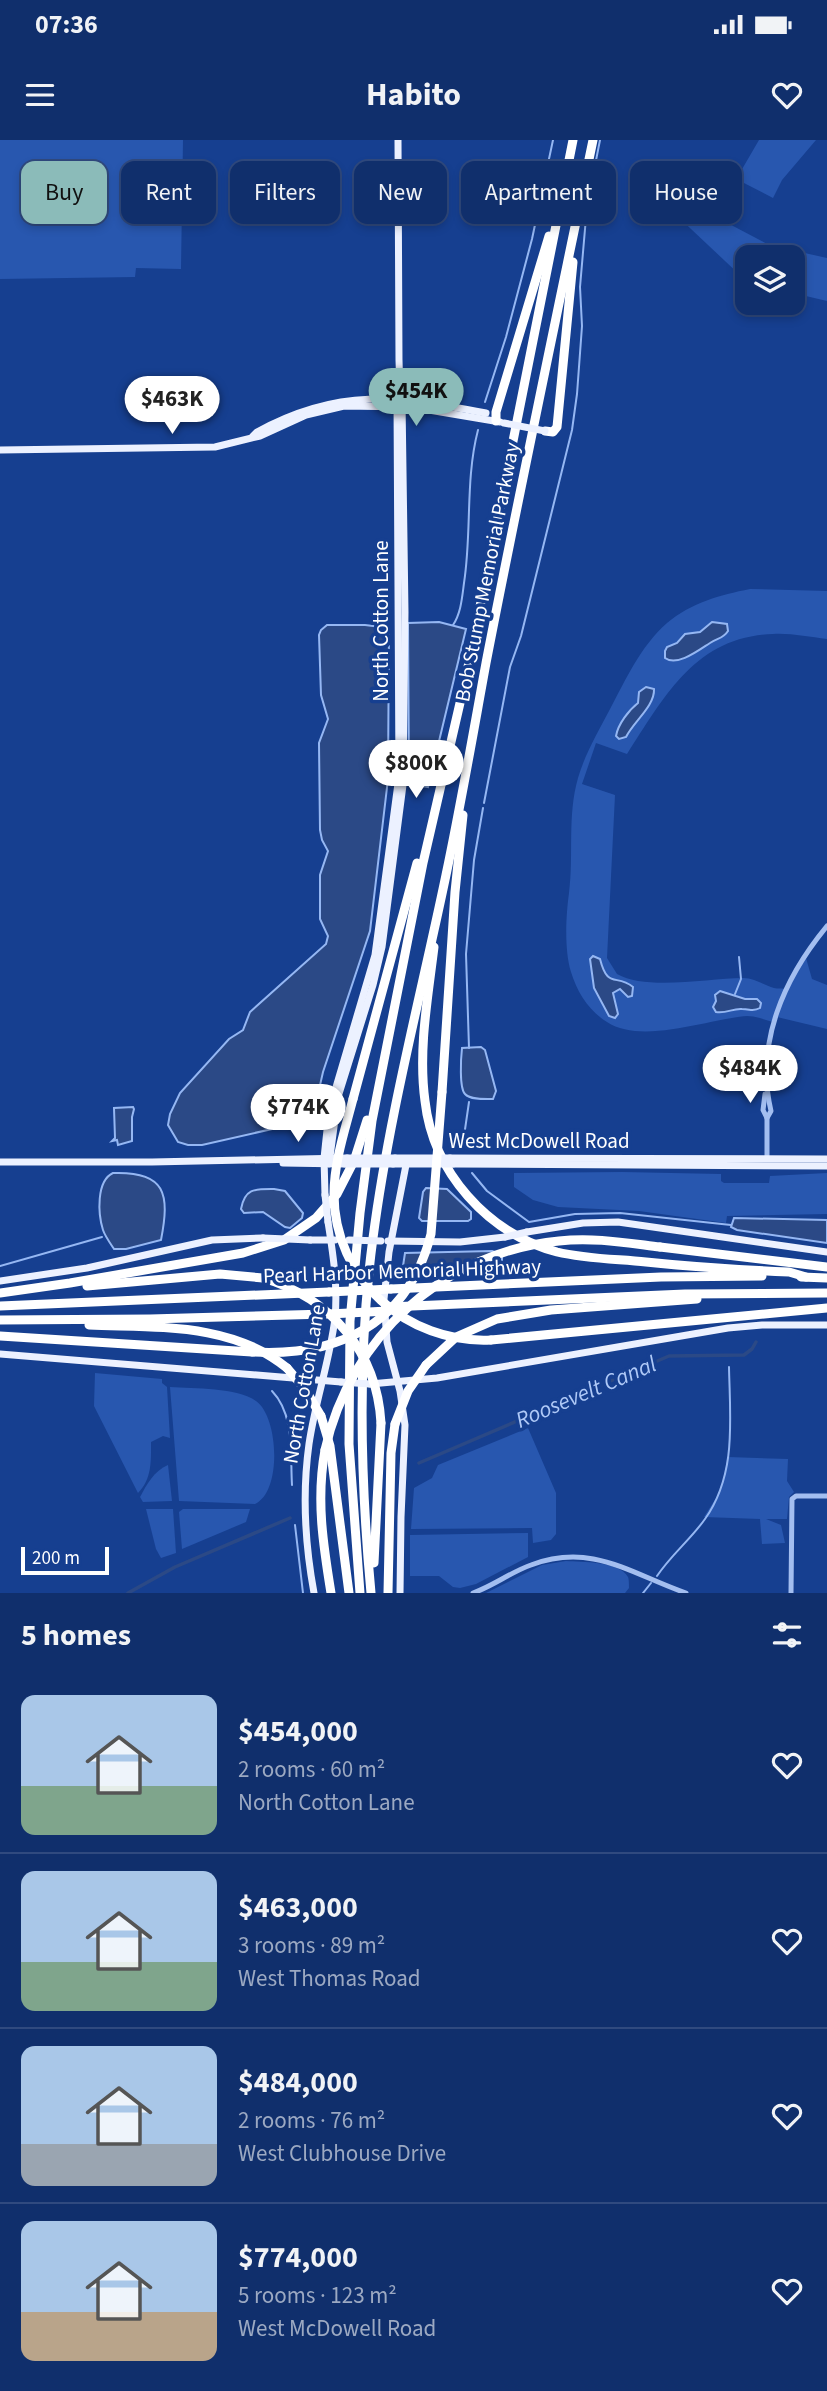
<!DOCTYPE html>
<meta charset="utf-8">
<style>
body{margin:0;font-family:"Source Sans 3",sans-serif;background:#1e3b74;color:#f1f3f6;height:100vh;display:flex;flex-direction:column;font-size:26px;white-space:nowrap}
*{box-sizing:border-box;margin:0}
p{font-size:23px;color:#9ca9c2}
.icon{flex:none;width:38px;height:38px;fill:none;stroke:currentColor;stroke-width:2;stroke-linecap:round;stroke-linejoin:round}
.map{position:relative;height:1453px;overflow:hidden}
.drawer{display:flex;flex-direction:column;background:#102f6c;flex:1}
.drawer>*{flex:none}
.hud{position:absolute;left:21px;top:21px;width:786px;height:63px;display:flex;gap:14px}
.buttons{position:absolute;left:735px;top:105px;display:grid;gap:14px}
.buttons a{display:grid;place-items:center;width:70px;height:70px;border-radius:14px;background:#102f6c;box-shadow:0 4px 10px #0003,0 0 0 2px #304a7f;font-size:35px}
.scale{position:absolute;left:21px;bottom:18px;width:88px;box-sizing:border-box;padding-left:7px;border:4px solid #fff;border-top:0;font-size:19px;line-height:24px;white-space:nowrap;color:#fff;-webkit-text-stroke:5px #163f90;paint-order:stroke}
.price{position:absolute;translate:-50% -60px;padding:0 16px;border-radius:24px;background:#fff;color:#222;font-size:23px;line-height:46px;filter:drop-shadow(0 2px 4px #0008)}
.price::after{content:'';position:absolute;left:50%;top:42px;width:21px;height:16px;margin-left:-10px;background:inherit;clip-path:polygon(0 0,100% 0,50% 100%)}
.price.on{background:#8bbbb9;color:#111}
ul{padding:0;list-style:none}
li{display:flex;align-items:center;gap:21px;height:175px;padding:0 21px}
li+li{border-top:2px solid #304a7f}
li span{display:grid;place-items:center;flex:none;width:196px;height:140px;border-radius:14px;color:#555}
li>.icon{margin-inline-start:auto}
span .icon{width:84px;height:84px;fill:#fffc;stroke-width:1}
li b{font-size:30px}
h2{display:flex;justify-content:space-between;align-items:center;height:84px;padding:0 21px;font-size:30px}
.chip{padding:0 24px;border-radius:14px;background:#102f6c;box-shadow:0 4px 10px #0003,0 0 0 2px #304a7f;font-size:24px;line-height:63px}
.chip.on{background:#8bbbb9;color:#111}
.status{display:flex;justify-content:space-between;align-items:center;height:49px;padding:0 35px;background:#102f6c;direction:ltr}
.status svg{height:19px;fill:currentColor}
header{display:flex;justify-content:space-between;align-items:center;height:91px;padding:0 21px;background:#102f6c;font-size:32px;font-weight:700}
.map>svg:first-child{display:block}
</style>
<div class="status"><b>07:36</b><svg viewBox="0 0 49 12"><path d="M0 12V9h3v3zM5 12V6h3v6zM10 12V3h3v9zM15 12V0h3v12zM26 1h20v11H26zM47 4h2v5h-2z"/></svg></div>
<header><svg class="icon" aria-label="menu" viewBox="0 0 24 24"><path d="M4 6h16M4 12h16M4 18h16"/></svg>Habito<svg class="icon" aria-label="heart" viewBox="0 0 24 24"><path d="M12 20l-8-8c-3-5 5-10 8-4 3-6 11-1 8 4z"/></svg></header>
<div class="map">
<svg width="827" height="1453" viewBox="0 0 827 1453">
<rect width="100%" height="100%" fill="#163f90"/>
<g fill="#2857af">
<path d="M0 0H183L181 129 136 128 135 137 0 139Z"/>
<path d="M759 0H816L782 40 773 58 742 42 732 59 723 53 734 43Z"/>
<path d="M706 43 725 60 716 77 769 105 827 118V161L793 153V117H747V143H745L742 137 674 73 664 72V69H688L711 60 703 45Z"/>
<path d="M750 449 827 451V499C809 497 791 493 773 494 695 497 665 556 627 614L596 603 582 644 615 655 607 818 617 834C647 851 709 838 743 838 755 838 763 845 774 848 778 849 781 848 785 849L806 818 812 839 827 845V889L777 877 773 882C765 880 756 876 747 876 708 879 642 905 607 882 589 871 577 852 571 832 564 809 566 775 569 753 574 715 567 676 578 638 585 614 598 592 609 571 626 539 640 507 667 483 691 463 720 455 750 449Z"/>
<path d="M622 1032 721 1034V1041L724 1043H769L770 1036 827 1033V1074L727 1076 726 1083 639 1071 558 1067 533 1060 514 1047V1033Z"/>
<path d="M95 1233 162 1239V1243L167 1247 170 1298 163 1296 151 1302C151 1321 152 1339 138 1353L94 1266Z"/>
<path d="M170 1247C194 1249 237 1247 256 1261 279 1277 282 1352 255 1364L179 1361Z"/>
<path d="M528 1288 556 1353V1394L551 1400 533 1403 532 1388 411 1389 414 1348 432 1338 438 1325Z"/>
<path d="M728 1317 788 1319 787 1341 794 1352 789 1357 787 1379H766L781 1385 785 1403 762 1404 760 1379 704 1377 721 1350Z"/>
<path d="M168 1325 172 1361 143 1362 140 1357C147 1344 154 1331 168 1325Z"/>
<path d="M146 1369H173L176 1413 161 1418 156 1409Z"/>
<path d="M183 1369H250L246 1382 182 1409 179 1372Z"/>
<path d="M528 1393V1417L476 1444 460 1448 453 1447 439 1436H410V1395Z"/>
<path d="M566 1421C581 1422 620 1421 628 1437 629 1439 629 1446 629 1448L625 1453H486L542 1425Z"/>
</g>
<g fill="#2b4986" stroke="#95b7f3" stroke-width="2">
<path d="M439 482 466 489 428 647 416 645 409 640 408 483Z"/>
<path d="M712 482 727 484 728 491C723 499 717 498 710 503 699 510 677 527 665 518V511L667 507 677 503 685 494 700 492Z"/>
<path d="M327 485H365L389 488 388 639 370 791 323 932 313 976 307 981 202 1005H188L178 1002 168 985 170 974 180 953 229 899 243 890 250 872 326 804 328 796 320 779V735L328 711 322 700 320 690 319 603 328 579 321 555 319 495 321 490Z"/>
<path d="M646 547 654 549C655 566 633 582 626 597L619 599 616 596C618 584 629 570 638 563L639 552Z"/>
<path d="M593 816 600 819C608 850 616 833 633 847L632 856 628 857 620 849 613 853 618 874 615 878 609 876 594 848 590 819Z"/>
<path d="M720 851 745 859H757L761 863 760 868C753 872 751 869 742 869 733 868 726 874 716 872L713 867 716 861 715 855Z"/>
<path d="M481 907 485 910 496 951 493 959C485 959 470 960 465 954 459 948 461 917 462 908Z"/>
<path d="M133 967 134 969 132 977V1001L118 1005 117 1000 112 1001 115 998 114 968Z"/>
<path d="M113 1033C166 1031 170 1054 161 1100L126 1109H114C110 1103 105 1096 103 1090 98 1074 96 1041 113 1033Z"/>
<path d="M426 1048 447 1049 471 1072V1079L468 1081H422L419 1078 423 1052Z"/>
<path d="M274 1049 285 1051 303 1073 302 1078 290 1088 285 1087 263 1072 244 1073 241 1069C245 1048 255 1049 274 1049Z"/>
<path d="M734 1078 827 1080V1103L737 1090 731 1087Z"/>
<path d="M492 1111 502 1115V1122L498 1125H461L408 1129 403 1126 405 1113Z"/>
</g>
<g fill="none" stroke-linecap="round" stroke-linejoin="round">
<g stroke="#95b7f3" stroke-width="2">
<path d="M485 262 506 197 532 99 553 0"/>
<path d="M453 485C461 473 462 458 464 443 472 392 465 340 478 290"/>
<path d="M484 663 510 527 521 496 572 290 577 254 582 186 580 147 587 66 600 0"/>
<path d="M735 854 741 839 739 817"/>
<path d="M469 908 466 814 474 720 483 668"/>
<path d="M462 1010 469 962"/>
<path d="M472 1033 487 1051 529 1082 575 1074 620 1073 731 1085"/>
<path d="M0 1126 102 1097"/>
<path d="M272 1251C295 1275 290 1313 292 1345"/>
<path d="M295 1385 303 1453"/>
<path d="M657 1436C671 1415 691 1399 705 1379 737 1334 730 1279 729 1227"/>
<path d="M643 1453 651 1443"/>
</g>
<g stroke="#2b4986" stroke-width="3.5">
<path d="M419 1323 669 1216 744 1215 752 1209 756 1202"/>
<path d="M128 1453 175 1427 290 1378"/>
</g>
<g stroke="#a3bef0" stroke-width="5">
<path d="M765 954 763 970 767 978V1019"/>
<path d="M767 978 771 971C755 903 784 838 827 786"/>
<path d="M473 1453C493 1446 511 1432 531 1425 592 1402 631 1434 686 1453"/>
<path d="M791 1453 792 1359 796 1356H827"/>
</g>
<g stroke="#ecf1ff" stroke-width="7">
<path d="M253 296 257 292C339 247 397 256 486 273"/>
<path d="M0 310 215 307 260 296 306 275 344 266 411 267 500 282"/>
<path d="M395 1018H436"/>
<path d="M450 1018 827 1019"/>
<path d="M0 1022H152L347 1018"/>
<path d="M283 1023 345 1024"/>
<path d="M329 1024 338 957 373 845 382 807 403 645 405 472 402 261 400 253 399 220 398 0"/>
<path d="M393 1024H439"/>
<path d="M453 1024 827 1026"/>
<path d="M325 1055 324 1018 329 971 375 815 399 636 397 261 399 253"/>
<path d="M527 1092 583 1083 618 1082 827 1112"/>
<path d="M310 1100H335"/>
<path d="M388 1101 460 1102 505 1097"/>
<path d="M0 1141 87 1128 212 1100 263 1098"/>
<path d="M0 1214 341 1242"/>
<path d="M370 1244 437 1238 728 1188 762 1185H827"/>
<path d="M314 1453C305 1404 302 1354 309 1304 315 1262 330 1220 335 1178 338 1145 333 1114 328 1082"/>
<path d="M400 1453 401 1377 405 1285 400 1251 387 1202 384 1159 389 1112 406 1025"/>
</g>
<g stroke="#fff" stroke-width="9">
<path d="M496 281V272L549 96"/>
<path d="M545 291 553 292 557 287 573 122"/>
<path d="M434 807C428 857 418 910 425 961 433 1032 487 1093 557 1112 586 1119 616 1119 646 1122 694 1127 742 1130 789 1132L806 1137"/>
<path d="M442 952 455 752 463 675"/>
<path d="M353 959 417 723"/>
<path d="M660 1107 827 1127"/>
<path d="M801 1137 827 1138"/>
<path d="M87 1146 220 1134 263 1138"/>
<path d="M391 1149 661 1137 762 1136"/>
<path d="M0 1153 70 1143 243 1113 284 1100 316 1078 337 1054 354 1021 367 980"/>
<path d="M0 1166 329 1152"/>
<path d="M389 1167 685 1154 827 1153"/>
<path d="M0 1180 150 1179 327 1174"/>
<path d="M89 1185C157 1188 231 1182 287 1228"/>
<path d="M0 1196 252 1212"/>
<path d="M491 1200 827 1168"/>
<path d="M426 1225 456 1197 497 1179 551 1170 697 1159"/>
<path d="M321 1276 330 1306 349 1453"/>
<path d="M325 1310C316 1359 323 1404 331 1453"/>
<path d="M374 1423 381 1283"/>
<path d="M360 1453 349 1304 350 1181 360 1073 372 981 423 723 466 537 573 0"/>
<path d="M371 1453C360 1335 357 1216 373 1098 389 975 421 855 446 735 461 664 473 594 486 523 520 348 557 174 593 0"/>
<path d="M388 1453 391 1313 395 1284"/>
</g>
<g stroke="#ecf1ff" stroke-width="7">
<path d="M504 283 545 291"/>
<path d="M347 1018H395"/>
<path d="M436 1018H450"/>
<path d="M345 1024H393"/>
<path d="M439 1024H453"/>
<path d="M325 1055 328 1082"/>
<path d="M505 1097 527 1092"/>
<path d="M263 1098 310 1100"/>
<path d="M349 1100 381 1101"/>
<path d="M341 1242 370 1244"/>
</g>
<g stroke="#fff" stroke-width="9">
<path d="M353 959C345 990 334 1022 334 1054 334 1139 407 1204 491 1200"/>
<path d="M263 1138C331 1158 377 1212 381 1283"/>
<path d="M329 1152 391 1149"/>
<path d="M329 1174 388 1171"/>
<path d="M252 1212C339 1217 408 1184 431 1094L442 952"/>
<path d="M287 1228 305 1249 321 1276"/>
<path d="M395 1284 408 1251 426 1225"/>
<path d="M325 1310C350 1197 444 1112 559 1101 593 1097 627 1103 660 1107"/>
</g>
</g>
<g text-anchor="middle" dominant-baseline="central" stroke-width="7" stroke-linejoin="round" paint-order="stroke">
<g font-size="21" fill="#fff" stroke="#163f90">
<text transform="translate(487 432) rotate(-79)">Bob Stump Memorial Parkway</text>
<text transform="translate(381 481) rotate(-90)">North Cotton Lane</text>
<text x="539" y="1001">West McDowell Road</text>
<text transform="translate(402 1131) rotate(-2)">Pearl Harbor Memorial Highway</text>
<text transform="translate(304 1244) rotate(-80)">North Cotton Lane</text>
</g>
<g font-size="23" font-style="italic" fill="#afc9f7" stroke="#163f90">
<text transform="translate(586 1252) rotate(-23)">Roosevelt Canal</text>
</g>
</g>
</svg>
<div class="buttons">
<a><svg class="icon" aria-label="layers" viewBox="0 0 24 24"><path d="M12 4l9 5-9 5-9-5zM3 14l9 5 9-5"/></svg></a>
</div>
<div class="scale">200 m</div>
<b class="price on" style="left:416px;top:288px">$454K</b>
<b class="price" style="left:172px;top:296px">$463K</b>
<b class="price" style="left:416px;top:660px">$800K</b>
<b class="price" style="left:750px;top:965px">$484K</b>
<b class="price" style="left:298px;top:1004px">$774K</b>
<div class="hud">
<a class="chip on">Buy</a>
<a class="chip">Rent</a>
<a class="chip">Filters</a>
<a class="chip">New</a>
<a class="chip">Apartment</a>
<a class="chip">House</a>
</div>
</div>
<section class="drawer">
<h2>5 homes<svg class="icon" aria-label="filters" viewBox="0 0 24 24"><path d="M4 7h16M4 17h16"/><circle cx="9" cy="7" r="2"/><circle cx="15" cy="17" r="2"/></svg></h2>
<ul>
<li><span style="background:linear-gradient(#a9c7e8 65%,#7fa58c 0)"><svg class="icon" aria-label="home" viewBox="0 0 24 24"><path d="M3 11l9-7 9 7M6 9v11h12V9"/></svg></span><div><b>$454,000</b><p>2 rooms · 60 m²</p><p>North Cotton Lane</p></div><svg class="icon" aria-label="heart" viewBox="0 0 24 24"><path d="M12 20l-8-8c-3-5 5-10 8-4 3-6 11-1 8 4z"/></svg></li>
<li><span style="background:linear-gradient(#a9c7e8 65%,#7fa58c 0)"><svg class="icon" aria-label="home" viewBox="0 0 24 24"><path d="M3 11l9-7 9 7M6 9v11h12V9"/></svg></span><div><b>$463,000</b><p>3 rooms · 89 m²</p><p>West Thomas Road</p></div><svg class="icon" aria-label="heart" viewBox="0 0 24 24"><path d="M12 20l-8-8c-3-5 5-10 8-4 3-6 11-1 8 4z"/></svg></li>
<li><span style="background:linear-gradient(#a9c7e8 70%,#9aa5b1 0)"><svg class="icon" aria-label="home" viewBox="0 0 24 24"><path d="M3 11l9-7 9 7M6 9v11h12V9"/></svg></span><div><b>$484,000</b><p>2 rooms · 76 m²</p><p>West Clubhouse Drive</p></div><svg class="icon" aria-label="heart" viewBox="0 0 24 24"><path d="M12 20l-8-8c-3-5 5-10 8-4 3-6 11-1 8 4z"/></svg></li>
<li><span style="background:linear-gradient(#a9c7e8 65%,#b9a48a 0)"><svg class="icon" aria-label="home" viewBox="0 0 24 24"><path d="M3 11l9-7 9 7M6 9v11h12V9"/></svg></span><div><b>$774,000</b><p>5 rooms · 123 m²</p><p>West McDowell Road</p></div><svg class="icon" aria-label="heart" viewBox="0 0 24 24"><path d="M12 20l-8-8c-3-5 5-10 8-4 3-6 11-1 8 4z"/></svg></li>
</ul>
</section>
